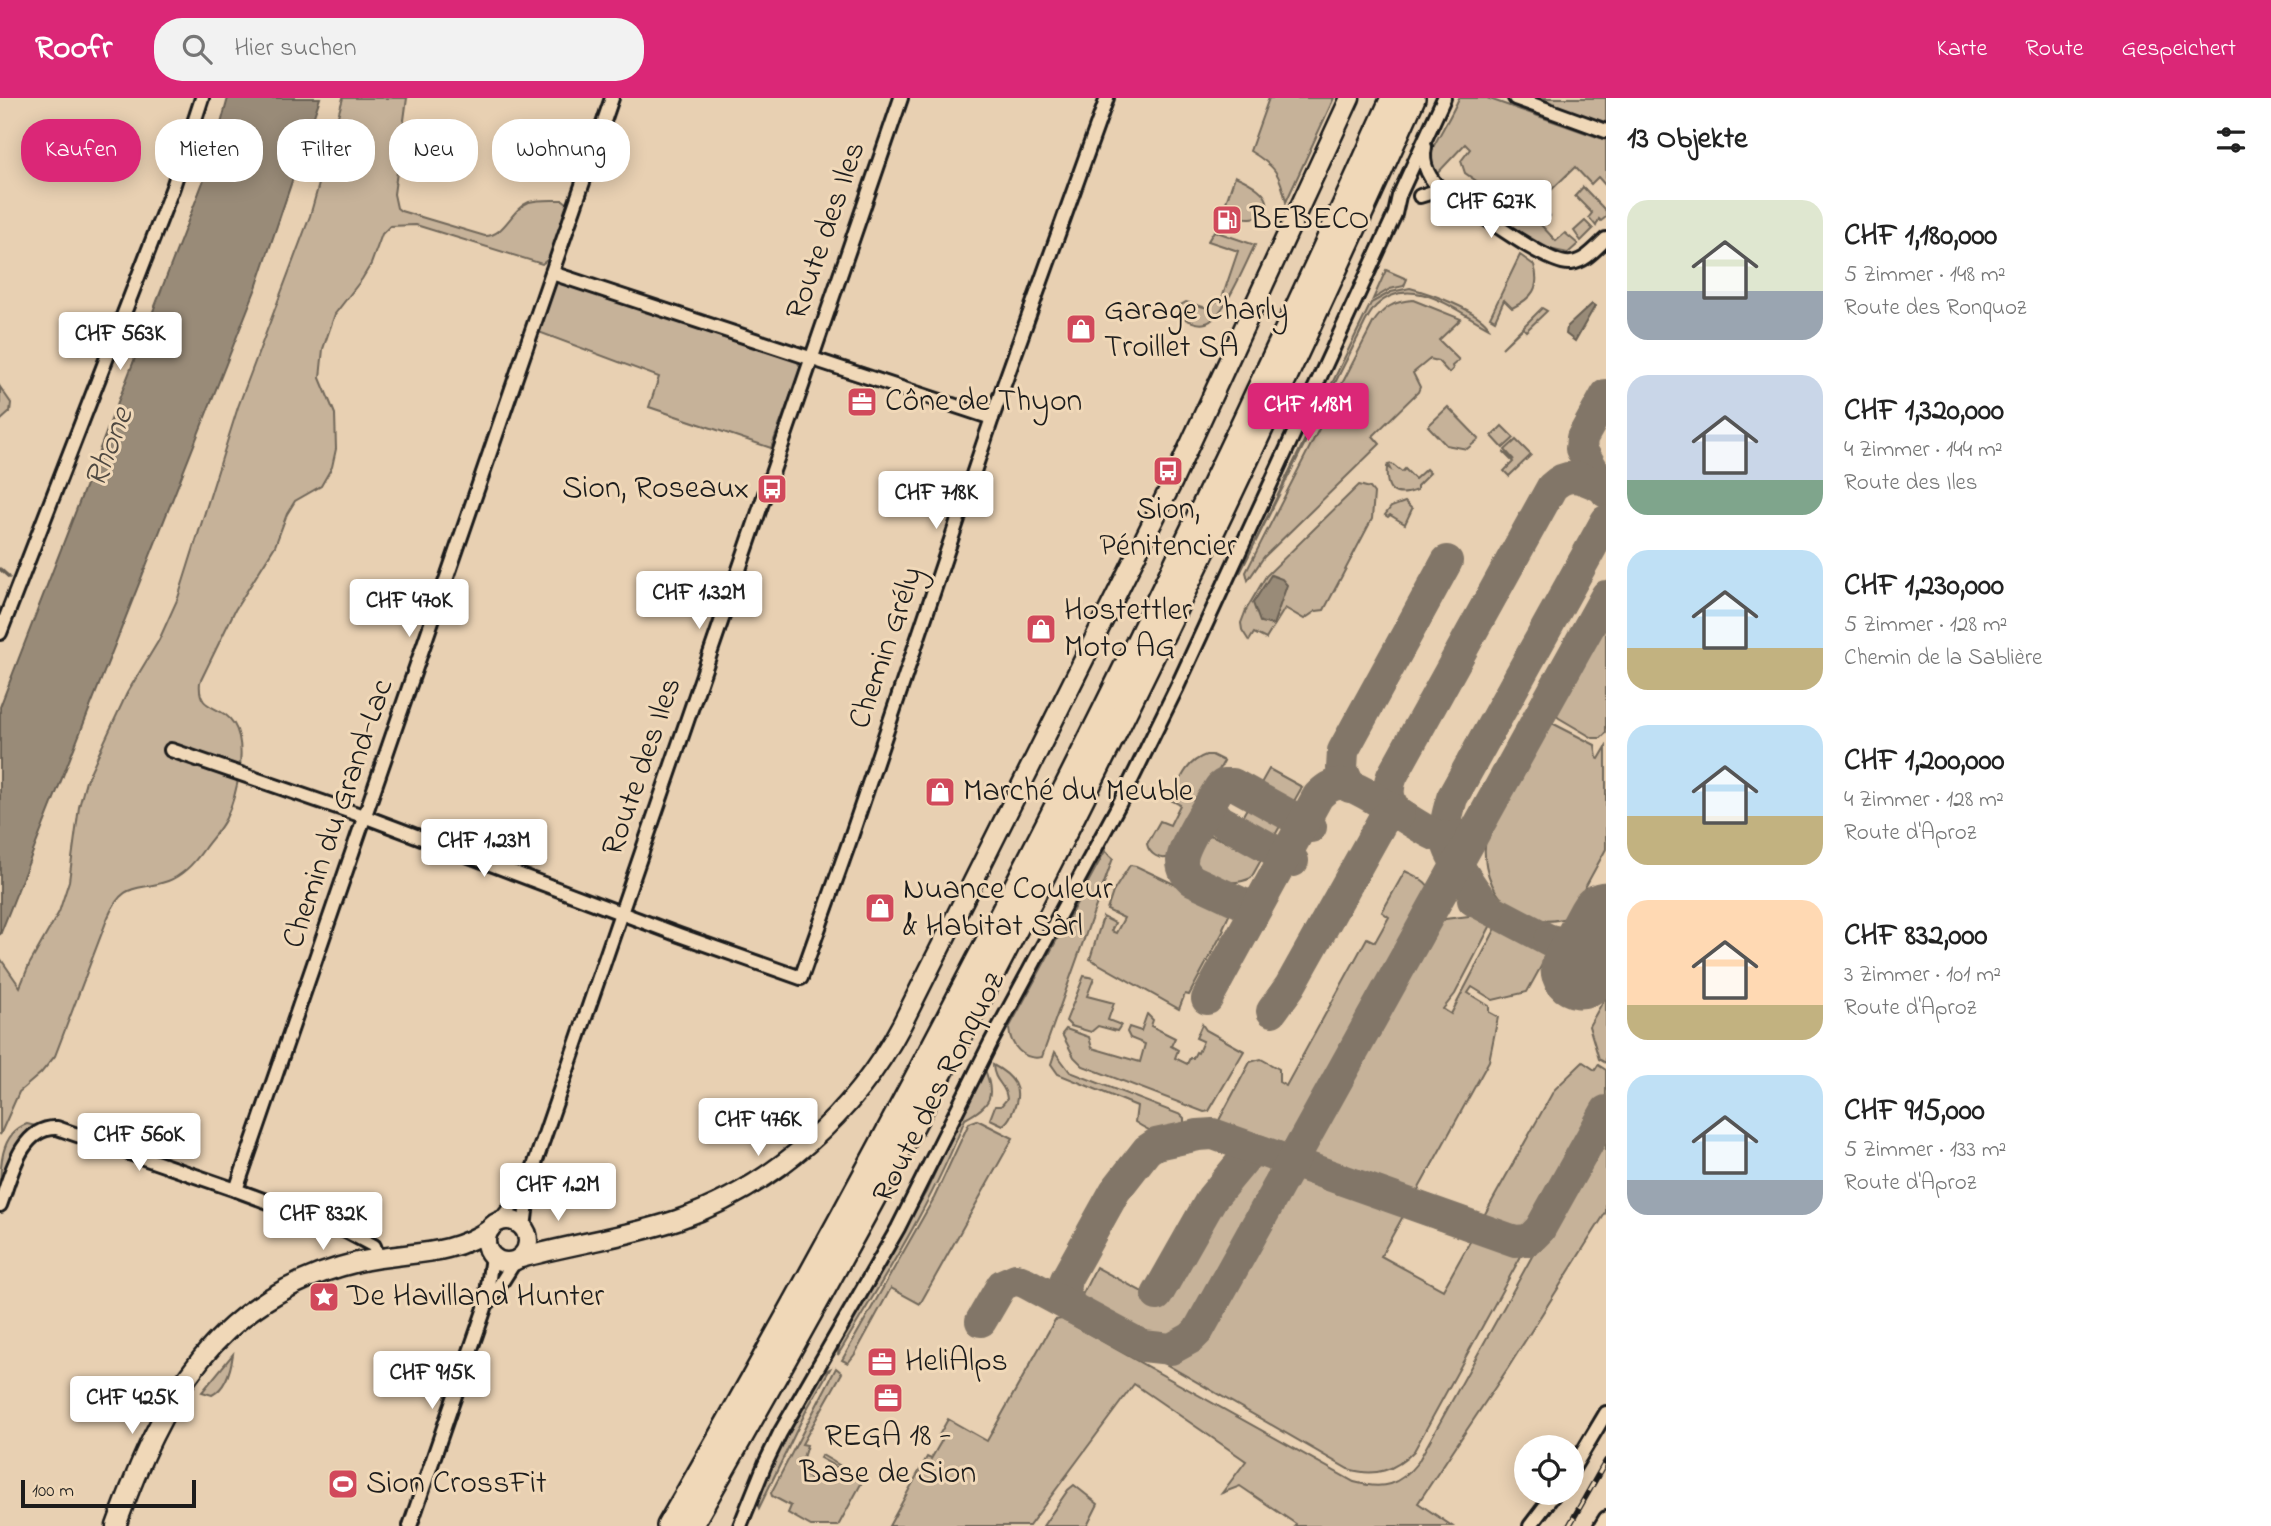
<!DOCTYPE html>
<html lang="de">
<meta charset="utf-8">
<style>
body{margin:0;font-family:"Indie Flower",sans-serif;background:#f2f2f2;color:#222;height:100vh;display:flex;flex-direction:column;font-size:26px;white-space:nowrap}
*{box-sizing:border-box;margin:0}
p{font-size:23px;color:#767676}
.icon{flex:none;width:38px;height:38px;fill:none;stroke:currentColor;stroke-width:2;stroke-linecap:round;stroke-linejoin:round}
.map{position:relative;flex:1;overflow:hidden}
.details{display:flex;flex-direction:column;background:#fff;width:665px}
.details>*{flex:none}
.top-card{position:absolute;left:21px;top:21px;width:665px;height:63px;display:flex;gap:14px}
.fabs{position:absolute;left:1514px;top:1337px;display:grid;gap:14px}
.fabs a{display:grid;place-items:center;width:70px;height:70px;border-radius:50%;background:#fff;box-shadow:0 4px 18px #0003;font-size:35px}
.scale{position:absolute;left:21px;bottom:18px;width:175px;box-sizing:border-box;padding-left:7px;border:4px solid #1c1c1c;border-top:0;font-size:19px;line-height:24px;white-space:nowrap;color:#1c1c1c;-webkit-text-stroke:5px #f0d8b8;paint-order:stroke}
.price{position:absolute;translate:-50% -60px;padding:0 16px;border-radius:7px;background:#fff;color:#222;font-size:23px;line-height:46px;filter:drop-shadow(0 2px 4px #0008)}
.price::after{content:'';position:absolute;left:50%;top:42px;width:21px;height:16px;margin-left:-10px;background:inherit;clip-path:polygon(0 0,100% 0,50% 100%)}
.price.selected{background:#db2777;color:#fff}
ul{padding:0;list-style:none}
li{display:flex;align-items:center;gap:21px;height:175px;padding:0 21px}
li span{display:grid;place-items:center;flex:none;width:196px;height:140px;border-radius:21px;color:#555}
li>.icon{margin-inline-start:auto}
span .icon{width:84px;height:84px;fill:#fffc;stroke-width:1}
li b{font-size:30px}
h2{display:flex;justify-content:space-between;align-items:center;height:84px;padding:0 21px;font-size:30px}
.tag{padding:0 24px;border-radius:28px;background:#fff;box-shadow:0 4px 18px #0003;font-size:24px;line-height:63px}
.tag.selected{background:#db2777;color:#fff}
header{display:flex;align-items:center;gap:42px;box-sizing:border-box;height:98px;padding:0 35px;background:#db2777;color:#fff}
header strong{font-size:33px}
nav{display:flex;gap:38px;margin-inline-start:auto;font-size:24px}
.search{width:490px;height:63px;background:#f2f2f2;display:flex;align-items:center;gap:18px;box-sizing:border-box;padding:0 24px;border-radius:28px;color:#767676;font-size:26px}
main{display:flex;flex:1;min-height:0}
.map>svg:first-child{display:block}
</style>
<header>
<strong>Roofr</strong>
<div class="search"><svg class="icon" aria-label="search" viewBox="0 0 24 24"><circle cx="10" cy="10" r="6"/><path d="M15 15l6 6"/></svg>Hier suchen</div>
<nav><a>Karte</a><a>Route</a><a>Gespeichert</a></nav>
</header>
<main>
<div class="map">
<svg width="1606" height="1428" viewBox="0 0 1606 1428">
<rect width="100%" height="100%" fill="#e8d0b2"/>
<filter id="ink" filterUnits="userSpaceOnUse"><feTurbulence type="fractalNoise" baseFrequency=".0143" numOctaves="2"/><feDisplacementMap in="SourceGraphic" scale="14" xChannelSelector="R" yChannelSelector="G"/><feConvolveMatrix kernelMatrix="1 2 1 2 8 2 1 2 1" color-interpolation-filters="sRGB"/></filter>
<g filter="url(#ink)">
<g fill="#c6b299" stroke="#71675a" stroke-width="2">
<path d="M343 0H407L394 96 397 110 401 113 485 138C505 138 511 111 529 104 539 101 553 102 563 102L567 105 569 111 552 158 542 166 416 127 390 128 382 136 371 166 362 181 335 216 323 251 320 280 335 316 336 351 332 369 321 388 295 403 287 416 275 448 235 512 200 584C197 615 221 605 234 626 248 649 237 697 226 720 221 731 211 741 204 751 195 764 184 777 168 783 137 794 124 782 108 819L55 958 41 975 19 994 0 1037V860L20 889 29 867 59 814 69 783 79 709 86 683 127 595 159 542 178 500 238 309 310 118Z"/>
<path d="M1269 0H1334L1286 104C1280 75 1275 68 1250 53Z"/>
<path d="M1459 0H1487L1606 42V88L1598 79 1591 86 1575 69 1542 101 1546 108H1502L1505 103 1465 75 1461 63 1470 51 1465 46 1435 78 1428 60C1437 39 1450 21 1459 0Z"/>
<path d="M1541 0H1606V26L1550 6 1549 3Z"/>
<path d="M1235 78C1247 83 1275 97 1265 112 1262 117 1256 120 1251 120 1242 121 1232 115 1223 113Z"/>
<path d="M1583 89 1606 113V119L1601 123 1599 121 1596 128 1589 119 1592 115 1575 98Z"/>
<path d="M1504 113H1546L1550 118 1541 127 1556 143 1565 135 1578 146 1568 155 1544 150 1499 120Z"/>
<path d="M1585 123 1593 131 1581 143 1574 133Z"/>
<path d="M1214 133 1255 147C1246 164 1224 220 1206 225 1197 228 1184 221 1176 216L1179 208 1186 204 1207 210 1218 202 1221 203 1238 153 1208 143Z"/>
<path d="M1520 157 1534 167C1541 190 1532 200 1512 210L1504 202 1495 222 1490 219Z"/>
<path d="M1386 172 1407 181 1404 188 1390 191 1373 201Z"/>
<path d="M557 182 796 261 801 270 771 350 649 309 659 279 536 233 552 186Z"/>
<path d="M1410 190C1429 195 1481 213 1489 230 1458 215 1412 173 1376 208 1367 217 1363 230 1357 241L1240 475 1371 205 1391 194Z"/>
<path d="M1413 202 1461 221 1439 242 1459 262 1452 268 1453 271 1449 275 1438 263 1430 261 1413 275 1420 289 1418 294 1373 338 1380 346 1264 459 1248 482 1246 474 1373 225C1383 210 1394 203 1413 202Z"/>
<path d="M1542 210 1547 213 1526 233 1523 230 1502 250Z"/>
<path d="M0 289 11 305 10 314 0 323Z"/>
<path d="M1448 309 1479 341 1467 351 1446 347 1428 328Z"/>
<path d="M1502 328 1514 340 1503 350 1492 338Z"/>
<path d="M1516 342 1531 357 1509 378 1504 373 1513 364 1503 354 1514 362 1505 352Z"/>
<path d="M1392 366 1402 374 1405 371 1415 381 1426 371 1430 375 1417 388V392C1394 401 1385 393 1387 369L1390 371 1388 367Z"/>
<path d="M1359 387 1370 390 1374 395 1372 421 1324 512 1316 513 1304 521 1285 510 1266 541 1254 535 1249 543 1242 532 1241 525 1246 512 1266 478Z"/>
<path d="M1405 404 1412 411 1405 426 1390 417 1388 419 1385 417 1391 409Z"/>
<path d="M1606 515V635L1601 640H1593L1559 620 1554 616 1553 608Z"/>
<path d="M1550 624 1595 647 1597 660 1599 661 1606 649V751L1569 819C1512 838 1473 782 1488 730L1543 630Z"/>
<path d="M1206 657H1212L1224 663 1170 759C1160 763 1149 756 1147 746L1160 723 1170 727 1180 707 1171 702C1180 683 1185 664 1206 657Z"/>
<path d="M1269 671 1302 689 1251 780C1211 798 1170 754 1210 737L1228 744Z"/>
<path d="M1105 753 1113 760 1042 959C1023 963 1010 947 1009 930Z"/>
<path d="M1130 767 1136 768 1231 813 1223 830 1224 832 1189 897 1185 896 1179 911 1090 861 1103 819 1115 825 1111 833 1116 835 1124 820 1107 812 1113 794Z"/>
<path d="M1405 773C1417 779 1432 784 1431 799L1287 1055 1211 1030 1217 1026 1250 964 1261 961 1279 971V984L1286 988 1367 840 1375 844 1389 819 1382 814Z"/>
<path d="M1477 817 1493 823 1455 896 1443 911 1451 916 1498 826 1549 854 1527 894 1493 902 1472 889 1468 895 1489 908V914L1498 919 1489 963 1413 1101 1308 1066 1305 1061 1428 836 1445 821Z"/>
<path d="M1084 878 1094 880 1087 898 1114 905 1108 922 1121 927 1117 933 1098 928 1091 934 1071 928 1066 923Z"/>
<path d="M1606 898V965L1599 961 1589 928Z"/>
<path d="M1147 916 1153 922 1151 928 1175 940 1171 948 1178 952 1175 960 1187 966 1190 960H1193L1196 954 1198 955 1203 943 1196 940 1202 926 1206 932 1244 953 1209 1013 1204 1014 1083 968 1074 959 1062 936 1066 931 1089 939 1092 950 1140 964 1145 946 1130 940 1127 934 1129 929 1141 933Z"/>
<path d="M1055 954 1070 974 1181 1017 1184 1020V1027L1180 1033C1162 1039 1150 1034 1135 1024L1137 1008 1058 976 1051 966Z"/>
<path d="M1583 964 1595 972 1598 967 1606 972V1003L1538 1126C1522 1145 1504 1134 1484 1128L1481 1123 1554 992Z"/>
<path d="M993 967C1012 977 1024 990 1013 1013 1010 1019 1009 1023 1003 1027L990 1021 995 1008H1001L1007 1001C1006 986 994 985 993 967Z"/>
<path d="M984 969C996 999 991 1007 965 1021 933 1104 883 1181 838 1257L839 1246 926 1094Z"/>
<path d="M977 1022 1013 1040 920 1206 891 1190 855 1256 848 1265 842 1262 934 1100 969 1025Z"/>
<path d="M27 1026 40 1029 0 1094C0 1070 0 1035 27 1026Z"/>
<path d="M1601 1034 1606 1036V1114L1508 1270 1418 1405 1452 1428H1295L1296 1426 1240 1388 1222 1395 1246 1363 1134 1286 1029 1428H889L927 1359 931 1361 942 1342 938 1339 948 1321 987 1343 1055 1222 1062 1221 1354 1384C1383 1392 1399 1388 1418 1364Z"/>
<path d="M1257 1057 1278 1066 1280 1069 1200 1212C1168 1265 1119 1221 1081 1199L1096 1169 1161 1204C1179 1174 1230 1070 1257 1057Z"/>
<path d="M1298 1072 1407 1111 1381 1158 1443 1192 1473 1138C1492 1140 1507 1150 1526 1149L1414 1353C1395 1373 1375 1379 1348 1371L1164 1265C1178 1263 1190 1259 1200 1248Z"/>
<path d="M233 1256C231 1271 226 1290 212 1297L202 1294Z"/>
<path d="M836 1270 842 1275 802 1346 807 1347 802 1363 806 1368 804 1375 813 1385 834 1380 838 1370 820 1360 822 1357 844 1370 841 1378 851 1383 858 1371 867 1375 838 1428H811L788 1415 791 1408 772 1398 771 1395Z"/>
<path d="M830 1271 808 1309 759 1410C752 1388 809 1298 822 1275Z"/>
<path d="M1074 1387 1098 1406 1087 1428H1043L1068 1392Z"/>
</g>
<g fill="#998b78" stroke="#675f53" stroke-width="2">
<path d="M228 0H320L256 190 0 837V609L210 66Z"/>
<path d="M1592 206 1595 208 1575 243 1566 236 1567 229Z"/>
<path d="M1271 477 1282 481 1287 487 1273 527 1260 524 1253 505Z"/>
</g>
<g fill="none" stroke-linecap="round" stroke-linejoin="round">
<path stroke="#675f53" stroke-width="3.5" d="M0 471 9 479"/>
<g stroke="#827667" stroke-width="32">
<path d="M1606 297 1582 340 1581 351 1606 394"/>
<path d="M1350 689 1342 671 1343 653 1447 463"/>
<path d="M1399 716C1388 704 1386 693 1392 678L1552 389C1571 371 1584 382 1606 390"/>
<path d="M1201 722 1210 718 1214 719 1293 763"/>
<path d="M1473 802 1606 872"/>
<path d="M1260 803 1248 808 1192 782C1186 776 1182 772 1182 763 1182 748 1211 704 1220 689L1224 686H1233L1311 729"/>
<path d="M1490 811C1479 801 1472 789 1464 777 1443 745 1441 737 1452 700L1606 423"/>
<path d="M1550 842C1574 848 1592 841 1606 821"/>
<path d="M1207 901 1318 698C1325 691 1332 685 1342 686 1362 688 1413 727 1435 737L1445 740 1463 738"/>
<path d="M1272 913 1290 888 1383 722 1391 716H1399"/>
<path d="M1157 1197 1212 1100 1250 1054 1260 1053"/>
<path d="M1072 1210 1064 1193 1066 1181 1115 1093 1147 1052 1156 1046 1198 1037 1213 1036 1515 1143 1529 1142 1540 1131 1606 1013"/>
<path d="M981 1223 1002 1187 1016 1181 1026 1185 1143 1248 1171 1251 1191 1240 1198 1233 1606 498"/>
</g>
<path stroke="#827667" stroke-width="79" d="M1580 871 1606 823"/>
<g stroke="#1c1c1c" stroke-width="18">
<g id="street">
<path d="M1515 0 1606 33"/>
<path d="M1425 49C1421 67 1430 83 1444 94"/>
<path d="M1420 98 1436 93 1450 96C1474 111 1548 168 1571 165 1586 163 1596 150 1606 141"/>
<path d="M552 175 992 320"/>
<path d="M0 535 173 89 202 0"/>
<path d="M171 652 366 719 679 837 801 880 850 742 992 320 1107 0"/>
<path d="M236 1092 612 0"/>
<path d="M0 1107C10 1081 20 1028 57 1030L236 1092 346 1133 374 1148 378 1160"/>
<path d="M500 1123 517 1102 531 1077 901 0"/>
<path d="M524 1130 529 1088"/>
<path d="M489 1204 515 1163"/>
<path d="M1572 1372 1606 1315"/>
<path d="M410 1428 485 1210 492 1158"/>
<path d="M740 1428 765 1366 780 1335 898 1130 991 944 1124 697 1177 589 1395 116 1399 98 1444 0"/>
<path d="M1530 1428 1555 1395"/>
<path d="M1601 1428 1606 1420"/>
</g>
</g>
<g stroke="#1c1c1c" stroke-width="23">
<g id="secondary">
<circle cx="507" cy="1143" r="21"/>
<path d="M521 1160C572 1146 626 1139 677 1122 773 1089 855 1016 902 926L1173 383 1350 0"/>
<path d="M116 1428C162 1301 216 1198 358 1164 405 1153 449 1160 490 1131"/>
</g>
</g>
<g stroke="#1c1c1c" stroke-width="28">
<g id="highway">
<path d="M669 1428C937 966 1174 487 1393 0"/>
<path d="M690 1428C787 1258 882 1087 973 913 1130 614 1274 308 1413 0"/>
</g>
</g>
<use href="#street" stroke="#f0d8b8" stroke-width="12"/>
<use href="#secondary" stroke="#f0d8b8" stroke-width="18"/>
<use href="#highway" stroke="#f0d8b8" stroke-width="23"/>
<g stroke="#1c1c1c" stroke-width="6">
<path id="rail" d="M1569 1428 1606 1363"/>
</g>
<use href="#rail" stroke="#f0d8b8" stroke-width="3.5" stroke-dasharray="10" stroke-linecap="butt"/>
</g>
</g>
<defs>
<g id="fuel-square" transform="scale(1.575)"><rect x="-9" y="-9" width="18" height="18" rx="4" fill="#d1495b" stroke="#f0d8b8"/><path d="M-5.5-6h7V0h2V4h1.3V-2.5L3-4.5l.8-.8L6-3V5H2.5V1h-1V6h-7ZM-4.2-4.7v3.2H.2V-4.7Z" fill="#fff"/></g>
<g id="shop-square" transform="scale(1.575)"><rect x="-9" y="-9" width="18" height="18" rx="4" fill="#d1495b" stroke="#f0d8b8"/><path d="M-5-2.5h2.3a2.7 3.5 0 0 1 5.4 0H5L5.5 6h-11ZM-1.5-2.5h3a1.5 2.3 0 0 0-3 0Z" fill="#fff"/></g>
<g id="office-square" transform="scale(1.575)"><rect x="-9" y="-9" width="18" height="18" rx="4" fill="#d1495b" stroke="#f0d8b8"/><path d="M-6-3h4V-5.5h4V-3h4V5H-6ZM-1-4.5V-3h2v-1.5ZM-6 0V1H6V0Z" fill="#fff"/></g>
<g id="bus-square" transform="scale(1.575)"><rect x="-9" y="-9" width="18" height="18" rx="4" fill="#d1495b" stroke="#f0d8b8"/><path d="M-5-6H5V4H4V6H2V4H-2V6H-4V4H-5ZM-3.5-4V0h7V-4ZM-3.5 1.2v1.5H-2V1.2ZM2 1.2v1.5H3.5V1.2Z" fill="#fff"/></g>
<g id="sight-square" transform="scale(1.575)"><rect x="-9" y="-9" width="18" height="18" rx="4" fill="#d1495b" stroke="#f0d8b8"/><path d="M0-6L1.8-2.2L6-1.7L2.9 1.2L3.7 5.4L0 3.3L-3.7 5.4L-2.9 1.2L-6-1.7L-1.8-2.2Z" fill="#fff"/></g>
<g id="stadium-square" transform="scale(1.575)"><rect x="-9" y="-9" width="18" height="18" rx="4" fill="#d1495b" stroke="#f0d8b8"/><path d="M0-5a6.5 5 0 1 0 0 10a6.5 5 0 1 0 0-10ZM-3.5-1.8h7v3.6h-7Z" fill="#fff"/></g>
</defs>
<g fill-rule="evenodd">
<use href="#fuel-square" x="1227" y="122"/>
<use href="#shop-square" x="1081" y="231"/>
<use href="#office-square" x="862" y="304"/>
<use href="#bus-square" x="1168" y="373"/>
<use href="#bus-square" x="772" y="391"/>
<use href="#shop-square" x="1041" y="531"/>
<use href="#shop-square" x="940" y="694"/>
<use href="#shop-square" x="880" y="810"/>
<use href="#sight-square" x="324" y="1199"/>
<use href="#office-square" x="882" y="1264"/>
<use href="#office-square" x="888" y="1300"/>
<use href="#stadium-square" x="343" y="1386"/>
</g>
<g text-anchor="middle" dominant-baseline="central" stroke-width="6" stroke-linejoin="round" paint-order="stroke">
<g font-size="32" fill="#1c1c1c" stroke="#f0d8b8" text-anchor="start">
<text x="1250" y="122">BEBECO</text>
<text x="1104" y="213">Garage Charly<tspan x="1104" dy="37">Troillet SA</tspan></text>
<text x="885" y="304">Cône de Thyon</text>
<text x="749" y="391" text-anchor="end">Sion, Roseaux</text>
<text x="1168" y="412" text-anchor="middle">Sion,<tspan x="1168" dy="37">Pénitencier</tspan></text>
<text x="1064" y="513">Hostettler<tspan x="1064" dy="37">Moto AG</tspan></text>
<text x="963" y="694">Marché du Meuble</text>
<text x="903" y="792">Nuance Couleur<tspan x="903" dy="37">&amp; Habitat Sàrl</tspan></text>
<text x="347" y="1199">De Havilland Hunter</text>
<text x="905" y="1264">HeliAlps</text>
<text x="888" y="1339" text-anchor="middle">REGA 18 -<tspan x="888" dy="37">Base de Sion</tspan></text>
<text x="366" y="1386">Sion CrossFit</text>
</g>
<g font-size="32" fill="#1c1c1c" stroke="#f0d8b8">
<text transform="translate(827 133) rotate(-71)">Route des Iles</text>
<text transform="translate(887 550) rotate(-71)">Chemin Grély</text>
<text transform="translate(643 669) rotate(-71)">Route des Iles</text>
<text transform="translate(339 716) rotate(-71)">Chemin du Grand-Lac</text>
<text transform="translate(940 990) rotate(-63)">Route des Ronquoz</text>
</g>
<g font-size="33" font-style="italic" fill="#4e4841" stroke="#f0d8b8">
<text transform="translate(110 350) rotate(-69)">Rhone</text>
</g>
</g>
</svg>
<div class="fabs">
<a><svg class="icon" aria-label="locate" viewBox="0 0 24 24"><circle cx="12" cy="12" r="6"/><path d="M12 2v4M12 18v4M2 12h4M18 12h4"/></svg></a>
</div>
<div class="scale">100 m</div>
<b class="price" style="left:1491px;top:142px">CHF 627K</b>
<b class="price" style="left:120px;top:274px">CHF 563K</b>
<b class="price selected" style="left:1308px;top:345px">CHF 1.18M</b>
<b class="price" style="left:936px;top:433px">CHF 718K</b>
<b class="price" style="left:699px;top:533px">CHF 1.32M</b>
<b class="price" style="left:409px;top:541px">CHF 470K</b>
<b class="price" style="left:484px;top:781px">CHF 1.23M</b>
<b class="price" style="left:758px;top:1060px">CHF 476K</b>
<b class="price" style="left:139px;top:1075px">CHF 560K</b>
<b class="price" style="left:558px;top:1125px">CHF 1.2M</b>
<b class="price" style="left:323px;top:1154px">CHF 832K</b>
<b class="price" style="left:432px;top:1313px">CHF 915K</b>
<b class="price" style="left:132px;top:1338px">CHF 425K</b>
<div class="top-card">
<a class="tag selected">Kaufen</a>
<a class="tag">Mieten</a>
<a class="tag">Filter</a>
<a class="tag">Neu</a>
<a class="tag">Wohnung</a>
</div>
</div>
<section class="details">
<h2>13 Objekte<svg class="icon" aria-label="filters" viewBox="0 0 24 24"><path d="M4 7h16M4 17h16"/><circle cx="9" cy="7" r="2"/><circle cx="15" cy="17" r="2"/></svg></h2>
<ul>
<li><span style="background:linear-gradient(#dfe7d0 65%,#9aa5b1 0)"><svg class="icon" aria-label="home" viewBox="0 0 24 24"><path d="M3 11l9-7 9 7M6 9v11h12V9"/></svg></span><div><b>CHF 1,180,000</b><p>5 Zimmer · 148 m²</p><p>Route des Ronquoz</p></div></li>
<li><span style="background:linear-gradient(#c9d6e8 75%,#7fa58c 0)"><svg class="icon" aria-label="home" viewBox="0 0 24 24"><path d="M3 11l9-7 9 7M6 9v11h12V9"/></svg></span><div><b>CHF 1,320,000</b><p>4 Zimmer · 144 m²</p><p>Route des Iles</p></div></li>
<li><span style="background:linear-gradient(#bfe0f5 70%,#c2b280 0)"><svg class="icon" aria-label="home" viewBox="0 0 24 24"><path d="M3 11l9-7 9 7M6 9v11h12V9"/></svg></span><div><b>CHF 1,230,000</b><p>5 Zimmer · 128 m²</p><p>Chemin de la Sablière</p></div></li>
<li><span style="background:linear-gradient(#bfe0f5 65%,#c2b280 0)"><svg class="icon" aria-label="home" viewBox="0 0 24 24"><path d="M3 11l9-7 9 7M6 9v11h12V9"/></svg></span><div><b>CHF 1,200,000</b><p>4 Zimmer · 128 m²</p><p>Route d'Aproz</p></div></li>
<li><span style="background:linear-gradient(#ffd9b3 75%,#c2b280 0)"><svg class="icon" aria-label="home" viewBox="0 0 24 24"><path d="M3 11l9-7 9 7M6 9v11h12V9"/></svg></span><div><b>CHF 832,000</b><p>3 Zimmer · 101 m²</p><p>Route d'Aproz</p></div></li>
<li><span style="background:linear-gradient(#bfe0f5 75%,#9aa5b1 0)"><svg class="icon" aria-label="home" viewBox="0 0 24 24"><path d="M3 11l9-7 9 7M6 9v11h12V9"/></svg></span><div><b>CHF 915,000</b><p>5 Zimmer · 133 m²</p><p>Route d'Aproz</p></div></li>
</ul>
</section>
</main>
